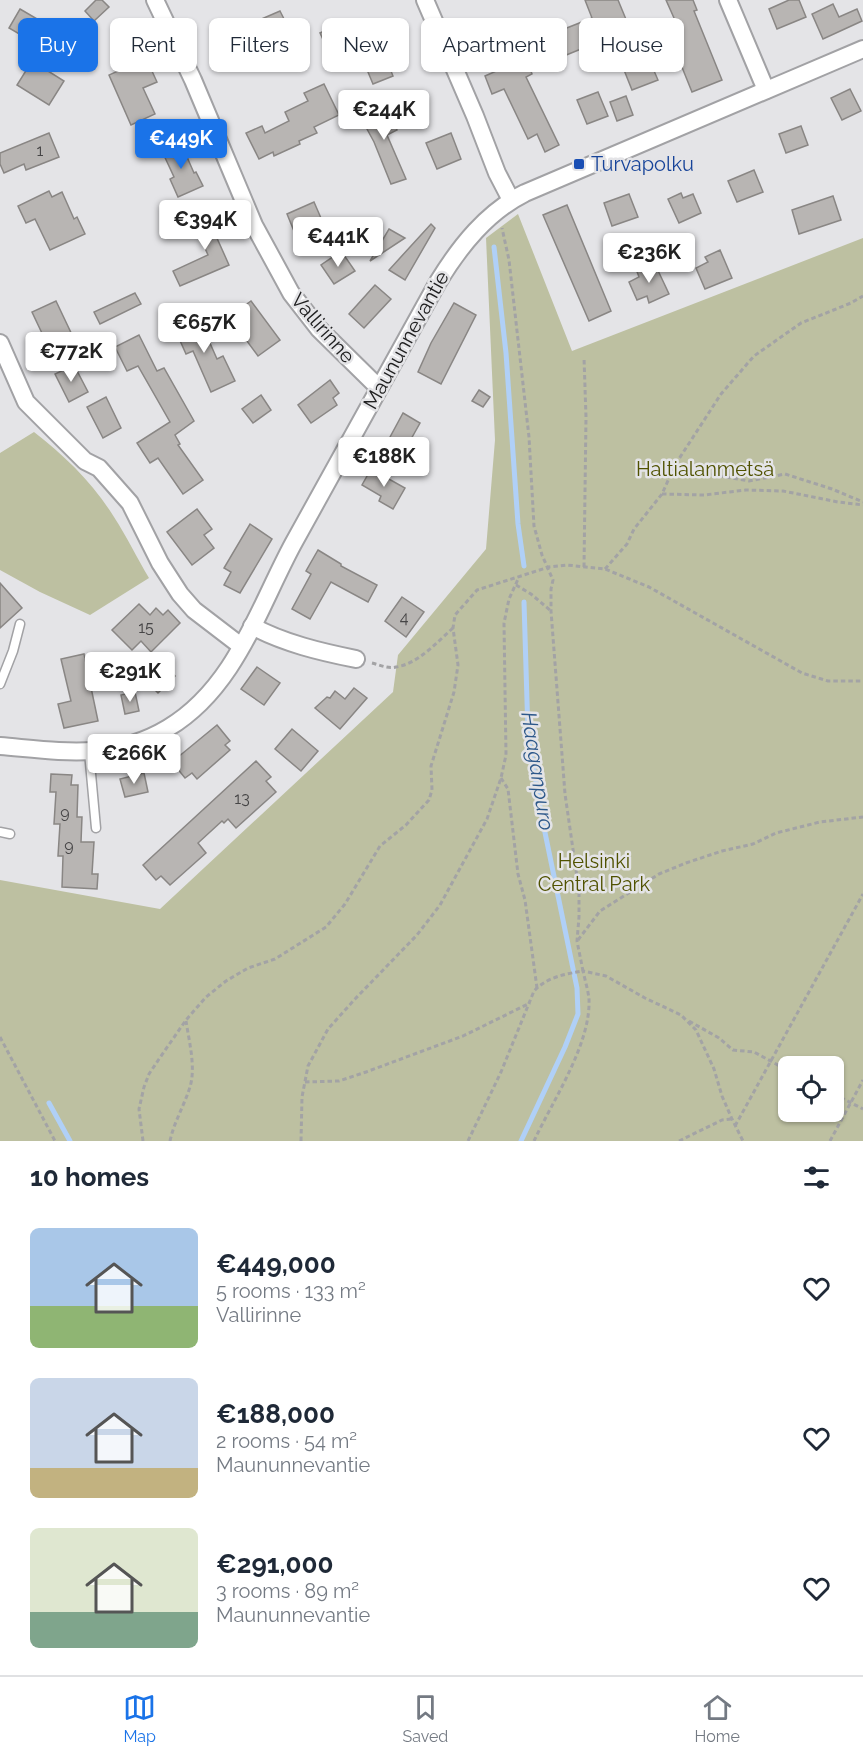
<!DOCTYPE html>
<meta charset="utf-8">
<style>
body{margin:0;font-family:Raleway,sans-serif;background:#f6f6f7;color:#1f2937;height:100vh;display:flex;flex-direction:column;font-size:22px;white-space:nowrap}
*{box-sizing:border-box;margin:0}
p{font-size:20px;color:#747a83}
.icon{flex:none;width:33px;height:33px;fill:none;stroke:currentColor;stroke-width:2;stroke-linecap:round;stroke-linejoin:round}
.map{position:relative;height:1141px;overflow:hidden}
.drawer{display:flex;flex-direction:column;background:#fff;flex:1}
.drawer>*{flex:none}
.guide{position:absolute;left:18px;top:18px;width:828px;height:54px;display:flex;gap:12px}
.fabs{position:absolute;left:778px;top:1056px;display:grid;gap:12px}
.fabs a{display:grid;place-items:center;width:66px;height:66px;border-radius:9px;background:#fff;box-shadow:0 2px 4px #0004;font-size:30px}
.price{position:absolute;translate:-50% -51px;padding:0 14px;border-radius:6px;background:#fff;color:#222;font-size:20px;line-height:39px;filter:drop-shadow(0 2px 3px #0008)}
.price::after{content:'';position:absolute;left:50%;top:36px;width:18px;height:14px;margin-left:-9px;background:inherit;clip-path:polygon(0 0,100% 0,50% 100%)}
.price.selected{background:#1a73e8;color:#fff}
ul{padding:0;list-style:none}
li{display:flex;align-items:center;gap:18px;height:150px;padding:0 30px}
li span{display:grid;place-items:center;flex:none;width:168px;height:120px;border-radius:9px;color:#555}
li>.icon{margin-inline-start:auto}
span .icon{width:72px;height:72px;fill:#fffc;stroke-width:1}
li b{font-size:26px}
h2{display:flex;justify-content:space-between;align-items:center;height:72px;padding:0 30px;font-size:26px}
.chip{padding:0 21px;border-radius:9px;background:#fff;box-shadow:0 2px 4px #0004;font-size:21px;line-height:54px}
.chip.selected{background:#1a73e8;color:#fff}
.dock{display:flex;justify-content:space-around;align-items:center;height:84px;border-top:2px solid #e0e1e3;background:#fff;font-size:16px;color:#747a83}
.dock a{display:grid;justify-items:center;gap:3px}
.dock .selected{color:#1a73e8}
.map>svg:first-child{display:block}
</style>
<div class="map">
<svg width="863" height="1141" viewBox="0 0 863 1141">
<rect width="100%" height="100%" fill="#e4e4e7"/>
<g fill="#bdc0a1" fill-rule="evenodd">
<path d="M518 214 572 351 863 238V1141H0V880L160 909 393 692 398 655 486 549 495 440 486 238ZM789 1066H834V1112H789Z"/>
<path d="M34 432C65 456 93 483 114 517 127 537 137 558 149 578L90 615 40 592 0 570V453Z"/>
</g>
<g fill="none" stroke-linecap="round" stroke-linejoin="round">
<g stroke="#b0d0f7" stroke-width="5">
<path d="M494 247 506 353 518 524 524 566"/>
<path d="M49 1103 70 1141"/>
<path d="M521 1141 565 1047 578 1014 577 988 542 818 528 734 524 602"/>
</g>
</g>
<g fill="#b8b5b3" stroke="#898684" stroke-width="1.5">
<path d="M96 0H102L109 7 94 21 85 11Z"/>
<path d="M585 0H618L630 29 532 69 524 51 551 40 549 35 592 18Z"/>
<path d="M666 0H693L697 10 694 11 722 80 692 92 671 40 682 36Z"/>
<path d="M789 0H799L806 17 777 29 769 9Z"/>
<path d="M833 4 839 17 857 9 862 21 823 39 812 14Z"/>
<path d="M20 9 44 23 33 42 9 28Z"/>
<path d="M280 11 287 25 264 37 257 21Z"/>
<path d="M349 20 360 44 331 57 320 33Z"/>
<path d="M235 36 241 52 231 56 234 62 221 68 212 45Z"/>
<path d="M645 50 658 80 632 90 620 60Z"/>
<path d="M385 56 393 76 373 84 365 65Z"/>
<path d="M146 58 157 82 143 88 155 114 131 125 109 75Z"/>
<path d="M526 58 532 74 526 77 559 145 545 152 537 134 528 139 504 89 492 94 485 76Z"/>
<path d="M32 61 64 81 49 105 17 85Z"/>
<path d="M324 84 339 115 314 127 317 133 299 141 300 144 274 156 273 152 259 159 246 133 262 126 265 133 289 121 285 112 308 101 304 93Z"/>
<path d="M850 89 861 111 842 120 831 98Z"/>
<path d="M598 92 608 116 587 124 577 100Z"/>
<path d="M626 96 633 115 617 121 610 102Z"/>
<path d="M384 104 397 130 387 135 406 179 391 184 374 142 360 116Z"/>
<path d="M801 126 808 145 786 153 779 134Z"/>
<path d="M49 133 59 157 26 170 24 164 4 173 0 164V153Z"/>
<path d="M451 133 461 159 437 169 426 143Z"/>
<path d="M180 141 194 173 196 172 203 186 178 197 170 179 174 177 161 149Z"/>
<path d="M754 170 763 192 737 202 728 181Z"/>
<path d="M49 191 52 197 62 192 74 219 77 217 85 234 50 250 35 219 26 223 18 206Z"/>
<path d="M681 193 683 198 693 194 701 213 679 223 668 199Z"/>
<path d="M629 194 638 217 612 226 604 203Z"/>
<path d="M833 196 841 220 799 234 792 210Z"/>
<path d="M314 202 324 225 296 236 287 214Z"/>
<path d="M567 205 611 311 589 321 543 215Z"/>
<path d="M219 208 225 221 212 227 229 265 180 286 173 271 208 255 195 226 201 224 197 217Z"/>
<path d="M431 224 435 228 405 280 389 270Z"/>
<path d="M389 229 405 238 370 261Z"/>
<path d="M720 250 732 278 705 289 696 268 708 262 705 257Z"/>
<path d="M340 252 346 258 355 271 334 284 321 265Z"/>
<path d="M654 262 669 294 649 303 647 296 637 300 629 282 639 277 636 269Z"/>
<path d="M375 285 391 299 364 328 349 314Z"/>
<path d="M135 293 141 304 100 324 94 312Z"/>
<path d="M56 301 73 337 49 348 32 312Z"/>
<path d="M251 301 280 340 258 356 235 325 239 322 233 314Z"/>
<path d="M454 303 476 315 441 384 418 372 431 343Z"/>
<path d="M198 316 217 359 223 356 235 381 211 392 193 351 186 354 174 327Z"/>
<path d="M139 335 157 371 164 368 194 421 175 435 180 444 178 445 203 480 183 494 158 458 150 463 137 443 170 422 138 366 127 371 115 347Z"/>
<path d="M74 365 88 392 69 402 55 374Z"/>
<path d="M330 380 339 393 333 398 337 405 311 423 298 405Z"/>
<path d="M479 390 490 397 483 407 472 401Z"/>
<path d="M261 395 271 410 253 423 242 409Z"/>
<path d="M106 397 121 428 103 438 87 407Z"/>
<path d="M403 413 420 423 406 448 389 439Z"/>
<path d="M371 469 405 488 393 509 379 501 381 496 362 485Z"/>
<path d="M197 509 212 529 204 535 214 548 192 565 167 532Z"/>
<path d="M250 524 272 539 240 593 224 585 231 572 224 568Z"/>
<path d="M318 550 341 564V566L377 585 368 602 331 582 310 619 292 609 311 574 306 571Z"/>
<path d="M0 583 22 608 0 628Z"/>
<path d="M402 597 424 612 406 637 385 621Z"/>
<path d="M139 604 150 615 156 608 163 615 168 610 180 623 151 652 141 641 132 650 112 630Z"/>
<path d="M84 654 98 721 64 728 58 704 71 701 61 659Z"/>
<path d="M160 661 175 676 158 693 143 678Z"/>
<path d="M257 667 280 683 264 705 241 689Z"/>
<path d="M354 688 367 698 340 729 315 708 327 697 330 698 335 691 345 699Z"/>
<path d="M135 692 139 711 125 714 121 695Z"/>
<path d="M217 725 230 741 225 745 230 750 197 779 192 773 185 778 172 762Z"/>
<path d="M292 729 318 751 301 771 275 749Z"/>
<path d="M256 761 271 777 266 781 276 792 236 828 228 819 224 823 222 821 198 843 206 853 170 885 161 876 156 880 143 865Z"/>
<path d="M144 773 148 792 125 797 120 779Z"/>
<path d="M51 774 72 775 71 785H78L77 817H82L81 842H94L92 874H98L97 889 62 887 63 856H58L60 824H54L56 792H50Z"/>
</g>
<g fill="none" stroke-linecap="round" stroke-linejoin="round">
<g stroke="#a2a2a5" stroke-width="11">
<g id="service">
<path d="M0 684 13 651 20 624"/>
<path d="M89 752 96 828"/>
<path d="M0 832 10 834"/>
</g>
</g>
<g stroke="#a2a2a5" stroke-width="20">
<g id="minor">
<path d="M155 0 193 80 254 225 291 293 319 329 379 388"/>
<path d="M425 0 475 116 497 173 511 200"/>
<path d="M728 0 766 90"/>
<path d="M0 343 26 402 85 461 99 468 130 503 160 563 180 594 194 610 241 646"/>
<path d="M252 626C283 643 321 652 356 659"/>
<path d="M0 746C60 751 113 761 168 728 235 688 258 609 293 544 341 456 390 369 438 282 460 246 487 212 525 193L863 49"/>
</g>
</g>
<g stroke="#a3a3a5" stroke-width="3" stroke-dasharray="4.5 3" stroke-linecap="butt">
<path d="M675 465 720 476 749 481 785 474 832 489 863 502"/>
<path d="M662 494 704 495 746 490 783 491 838 502 863 505"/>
<path d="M584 567 586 417 584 357"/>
<path d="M605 569 627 544 634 529 662 494 675 465 721 394 754 356 801 323 851 303 863 296"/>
<path d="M516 585 531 594 551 611"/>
<path d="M372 663C380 665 388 669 396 667 418 664 437 642 453 628"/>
<path d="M501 778 508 789 518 874 525 900 537 988"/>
<path d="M578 940 600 911 659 874 686 863 722 851 753 844 776 833 820 822 863 817"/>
<path d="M689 1021 719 1038 733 1050 754 1052 789 1071"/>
<path d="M0 1037 55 1141"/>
<path d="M305 1082 339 1081 366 1072 463 1036 530 1003"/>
<path d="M834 1094 863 1109"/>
<path d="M735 1126 863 894"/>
<path d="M143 1141 139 1109 144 1087 149 1074 159 1059 186 1020 206 997 226 981 248 968 275 959 326 927 345 904 380 846 406 825 429 800 432 790 431 766 454 692 458 665 453 628 455 615 477 590 549 567 567 565 605 569 649 587 802 673 828 681H863"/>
<path d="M170 1141C174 1122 184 1106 190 1087 196 1067 189 1041 186 1021"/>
<path d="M301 1141 302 1097 308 1066 328 1029 355 999 417 935 440 905 487 819 501 778 506 755 504 623 509 599 519 577"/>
<path d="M468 1141 501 1072 534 991C547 977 565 974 583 971L577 941 579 917V891L565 794 551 611V589L553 580 542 555 534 526 529 437 509 260 502 228"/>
<path d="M534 1141C553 1100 591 1044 589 999 588 990 585 980 583 971L606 976 645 998 681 1015 696 1030 714 1069 722 1096 732 1119 743 1141"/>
<path d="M679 1141 722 1120 732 1119"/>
<path d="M830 1141 863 1080"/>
</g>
<use href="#service" stroke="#fff" stroke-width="8"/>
<use href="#minor" stroke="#fff" stroke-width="16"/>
</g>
<rect fill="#1a4fb4" stroke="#e4e4e7" stroke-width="2" x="573" y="158" width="12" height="12" rx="3"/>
<g text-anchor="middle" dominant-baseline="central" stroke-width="5" stroke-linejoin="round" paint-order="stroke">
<g font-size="16" fill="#464546">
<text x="40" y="150">1</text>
<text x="404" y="617">4</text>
<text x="146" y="627">15</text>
<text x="242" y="798">13</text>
<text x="65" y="812">9</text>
<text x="69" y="845">9</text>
</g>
<g font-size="20" fill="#164399" stroke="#e4e4e7" text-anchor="start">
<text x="591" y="164">Turvapolku</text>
</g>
<g font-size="20" fill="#202021" stroke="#e4e4e7">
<text transform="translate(323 328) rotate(49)">Vallirinne</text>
<text transform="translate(406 340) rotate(-61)">Maununnevantie</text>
</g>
<g font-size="20" fill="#505200" stroke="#e4e4e7">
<text x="705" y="469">Haltialanmetsä</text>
<text x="594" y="861">Helsinki<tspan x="594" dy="23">Central Park</tspan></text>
</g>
<g font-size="21" font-style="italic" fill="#2d588a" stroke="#e4e4e7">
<text transform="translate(538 771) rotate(81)">Haaganpuro</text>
</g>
</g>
</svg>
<div class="fabs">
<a><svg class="icon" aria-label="locate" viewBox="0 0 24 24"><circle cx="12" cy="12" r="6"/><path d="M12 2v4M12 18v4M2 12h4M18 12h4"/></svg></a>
</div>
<b class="price" style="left:384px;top:141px">€244K</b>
<b class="price selected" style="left:181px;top:170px">€449K</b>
<b class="price" style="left:205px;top:251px">€394K</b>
<b class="price" style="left:338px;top:268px">€441K</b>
<b class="price" style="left:649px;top:284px">€236K</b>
<b class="price" style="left:204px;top:354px">€657K</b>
<b class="price" style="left:71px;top:383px">€772K</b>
<b class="price" style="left:384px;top:488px">€188K</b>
<b class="price" style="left:130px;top:703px">€291K</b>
<b class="price" style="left:134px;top:785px">€266K</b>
<div class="guide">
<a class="chip selected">Buy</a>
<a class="chip">Rent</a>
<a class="chip">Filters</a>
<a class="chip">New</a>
<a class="chip">Apartment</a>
<a class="chip">House</a>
</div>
</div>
<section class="drawer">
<h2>10 homes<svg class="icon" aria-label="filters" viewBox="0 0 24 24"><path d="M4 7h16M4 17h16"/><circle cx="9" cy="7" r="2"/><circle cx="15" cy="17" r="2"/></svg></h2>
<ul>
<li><span style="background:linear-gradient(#a9c7e8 65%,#8fb573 0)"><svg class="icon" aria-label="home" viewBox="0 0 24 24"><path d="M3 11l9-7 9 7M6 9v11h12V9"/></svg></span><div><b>€449,000</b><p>5 rooms · 133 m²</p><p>Vallirinne</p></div><svg class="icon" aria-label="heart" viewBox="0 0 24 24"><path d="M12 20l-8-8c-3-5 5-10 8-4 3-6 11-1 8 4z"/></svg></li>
<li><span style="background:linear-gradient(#c9d6e8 75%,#c2b280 0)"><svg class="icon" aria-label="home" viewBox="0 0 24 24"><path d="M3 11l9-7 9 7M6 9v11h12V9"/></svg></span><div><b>€188,000</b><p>2 rooms · 54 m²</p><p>Maununnevantie</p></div><svg class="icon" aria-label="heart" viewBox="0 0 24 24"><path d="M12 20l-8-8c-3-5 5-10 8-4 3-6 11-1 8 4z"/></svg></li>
<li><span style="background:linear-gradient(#dfe7d0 70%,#7fa58c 0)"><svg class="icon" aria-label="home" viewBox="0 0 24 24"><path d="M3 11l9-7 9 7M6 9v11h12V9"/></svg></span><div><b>€291,000</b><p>3 rooms · 89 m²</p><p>Maununnevantie</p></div><svg class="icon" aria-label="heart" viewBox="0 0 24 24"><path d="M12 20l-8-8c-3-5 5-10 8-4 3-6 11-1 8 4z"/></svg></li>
</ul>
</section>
<nav class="dock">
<a class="selected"><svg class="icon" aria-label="map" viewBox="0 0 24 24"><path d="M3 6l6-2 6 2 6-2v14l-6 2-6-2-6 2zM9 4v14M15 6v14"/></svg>Map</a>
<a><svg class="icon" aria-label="saved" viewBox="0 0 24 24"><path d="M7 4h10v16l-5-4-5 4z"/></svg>Saved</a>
<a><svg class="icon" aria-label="home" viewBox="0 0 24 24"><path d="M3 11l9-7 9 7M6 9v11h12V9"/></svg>Home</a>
</nav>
